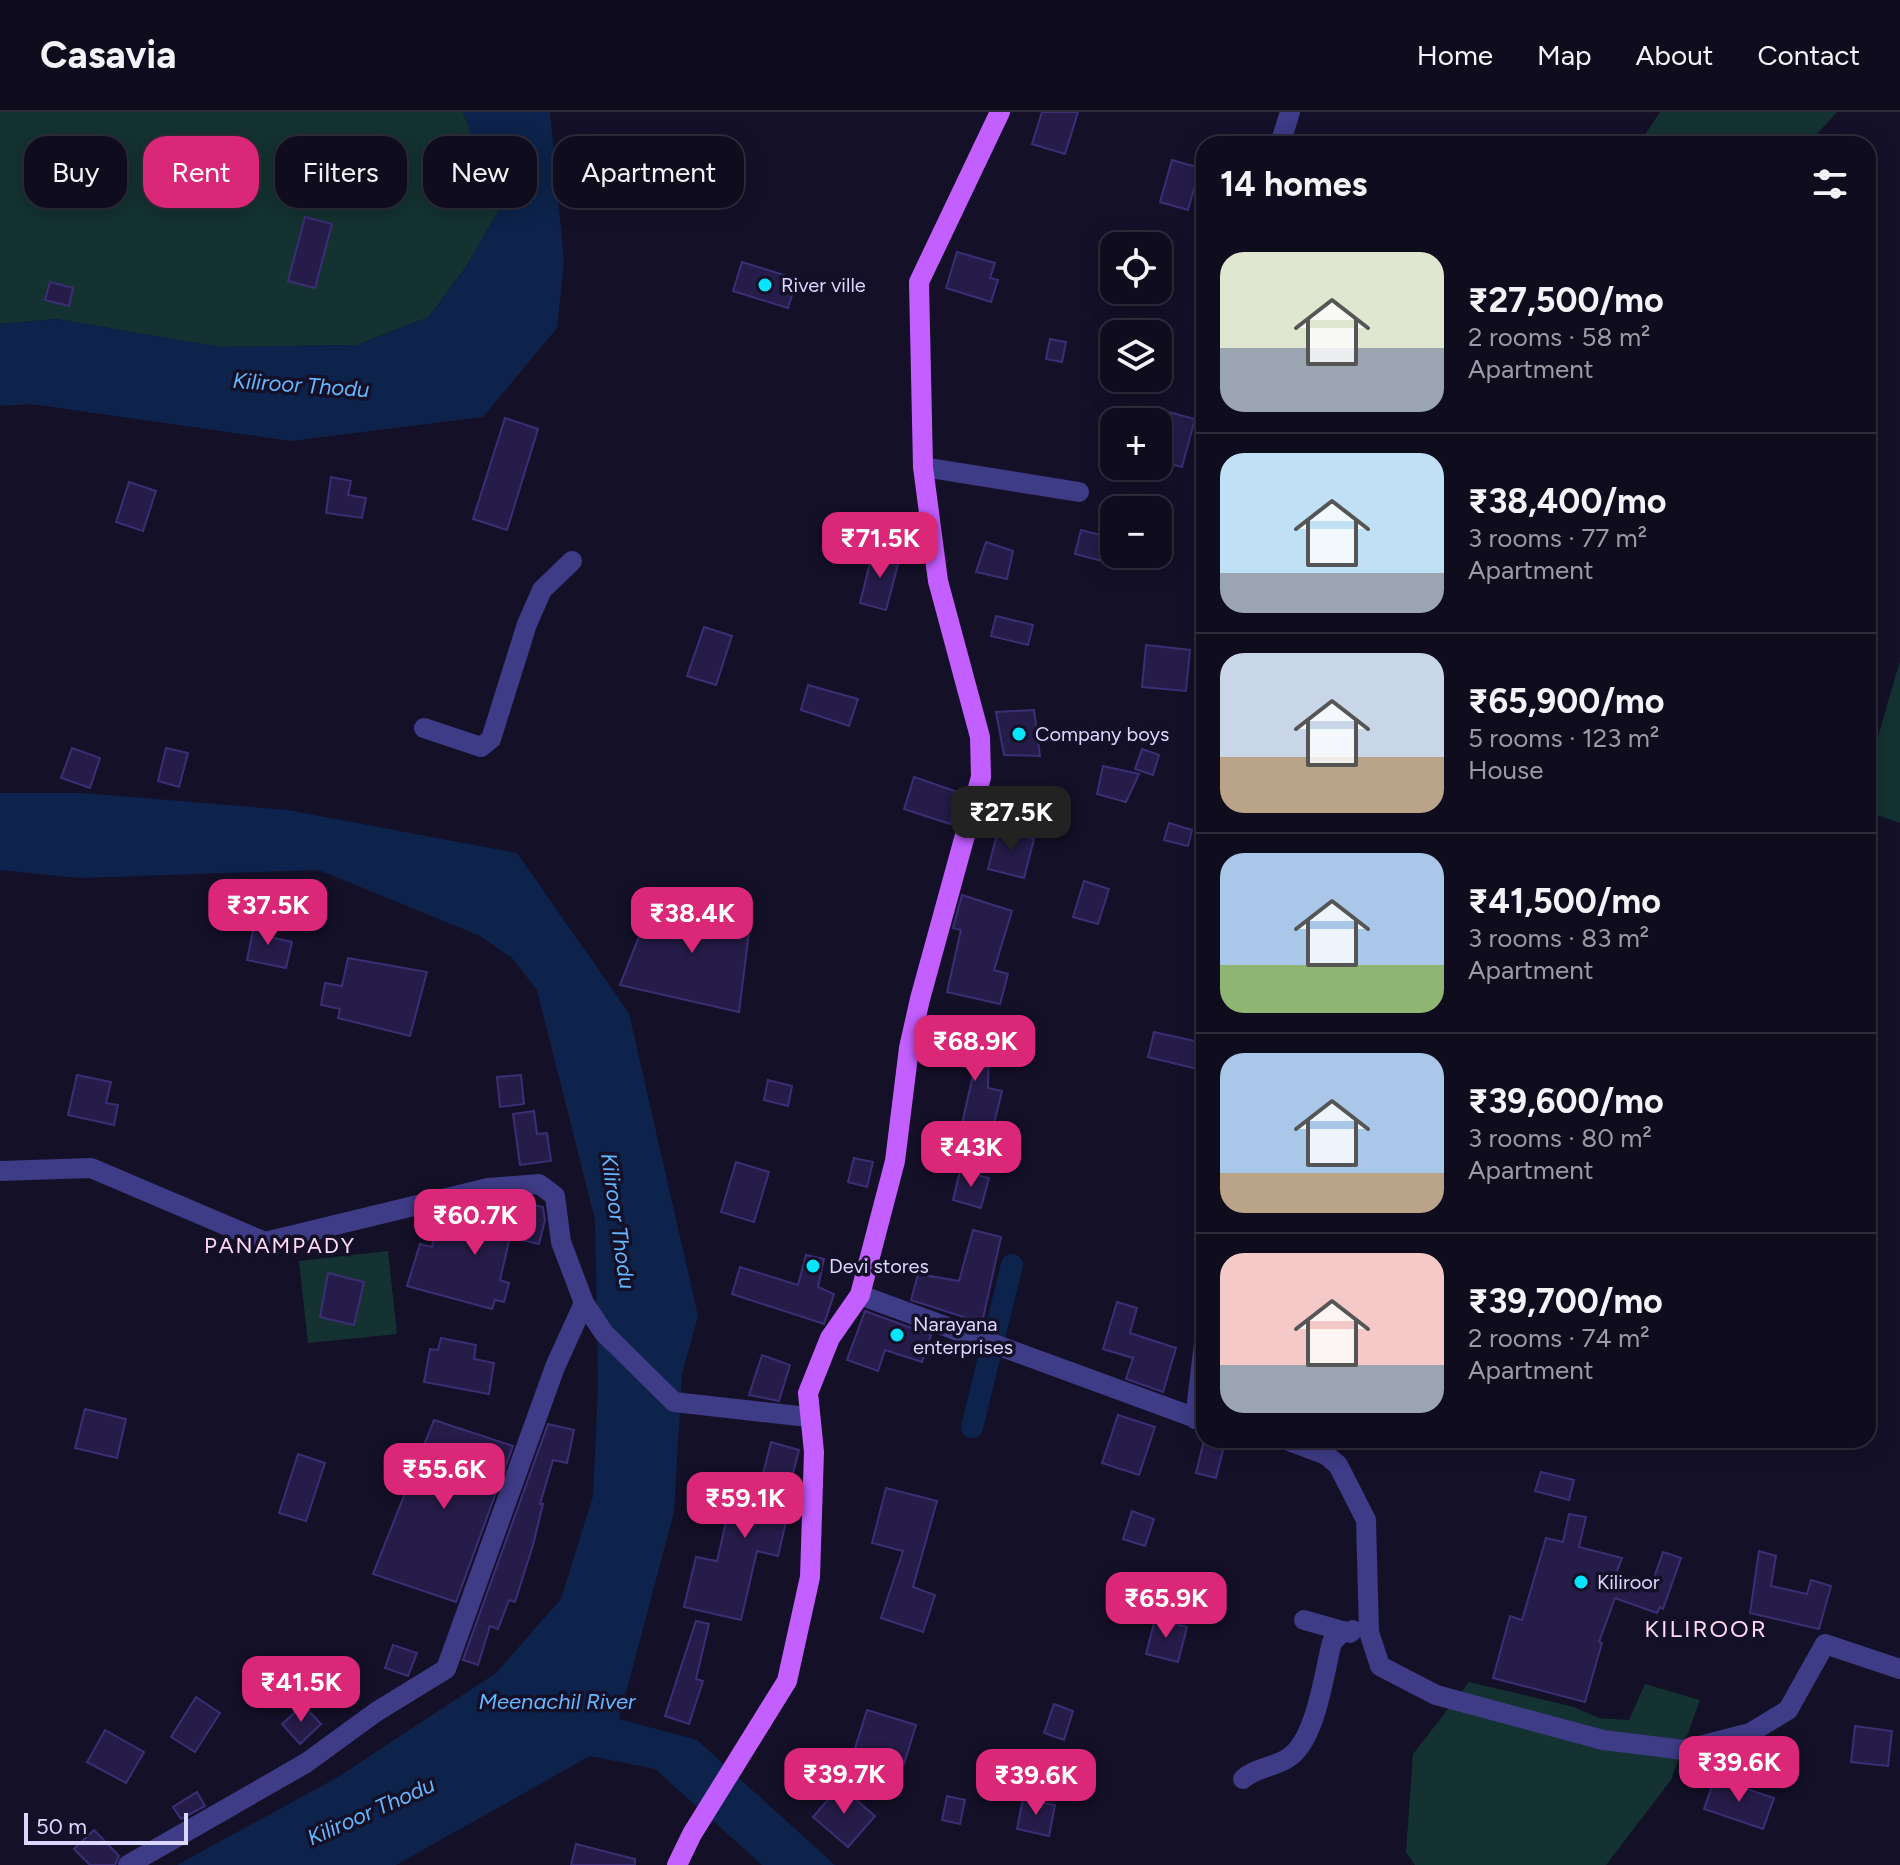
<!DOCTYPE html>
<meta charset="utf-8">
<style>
body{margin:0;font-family:Figtree,sans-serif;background:#181527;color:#f1f3f6;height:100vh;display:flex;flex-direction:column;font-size:30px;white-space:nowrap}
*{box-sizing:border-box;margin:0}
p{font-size:26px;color:#9b9ba4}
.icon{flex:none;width:44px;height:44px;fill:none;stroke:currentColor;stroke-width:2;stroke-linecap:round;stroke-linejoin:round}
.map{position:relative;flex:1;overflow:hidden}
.panel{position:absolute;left:1196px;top:24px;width:680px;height:1312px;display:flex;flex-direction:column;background:#0f0c1e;border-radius:24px;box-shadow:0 4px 20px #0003,0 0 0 2px #2f2c3c}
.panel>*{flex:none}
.banner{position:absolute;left:24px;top:24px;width:760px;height:72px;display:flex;gap:16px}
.fabs{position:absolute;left:1100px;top:120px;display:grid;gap:16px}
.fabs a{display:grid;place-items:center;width:72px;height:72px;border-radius:16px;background:#0f0c1e;box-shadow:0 4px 20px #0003,0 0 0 2px #2f2c3c;font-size:40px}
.scale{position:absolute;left:24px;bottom:20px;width:164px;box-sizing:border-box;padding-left:8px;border:4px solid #dcd7ff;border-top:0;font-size:22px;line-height:28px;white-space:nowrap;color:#dcd7ff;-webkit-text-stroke:6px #141028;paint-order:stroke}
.price{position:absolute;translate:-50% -68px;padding:0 18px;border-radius:16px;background:#db2777;color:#fff;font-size:26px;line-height:52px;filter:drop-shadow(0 2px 4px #0008)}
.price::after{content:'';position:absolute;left:50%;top:48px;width:24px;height:18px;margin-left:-12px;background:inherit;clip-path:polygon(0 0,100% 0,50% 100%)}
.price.active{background:#222;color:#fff}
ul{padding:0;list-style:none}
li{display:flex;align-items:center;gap:24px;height:200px;padding:0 24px}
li+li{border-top:2px solid #2f2c3c}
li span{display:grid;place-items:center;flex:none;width:224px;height:160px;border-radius:24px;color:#555}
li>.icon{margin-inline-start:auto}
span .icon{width:96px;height:96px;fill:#fffc;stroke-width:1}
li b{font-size:34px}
h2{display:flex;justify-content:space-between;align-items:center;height:96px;padding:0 24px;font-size:34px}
.tag{padding:0 28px;border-radius:24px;background:#0f0c1e;box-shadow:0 4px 20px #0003,0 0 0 2px #2f2c3c;font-size:28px;line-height:72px}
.tag.active{background:#db2777;color:#fff}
header{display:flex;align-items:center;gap:48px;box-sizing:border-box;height:112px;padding:0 40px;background:#0f0c1e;border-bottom:2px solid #2f2c3c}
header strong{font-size:38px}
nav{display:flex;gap:44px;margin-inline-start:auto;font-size:28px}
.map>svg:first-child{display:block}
</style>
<header>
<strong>Casavia</strong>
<nav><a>Home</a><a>Map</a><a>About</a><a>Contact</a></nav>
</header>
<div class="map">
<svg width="1900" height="1753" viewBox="0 0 1900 1753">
<rect width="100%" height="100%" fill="#141028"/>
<g fill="#133231">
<path d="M0 0H463L500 96 466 155 429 205 357 233 219 235 56 207 0 212Z"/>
<path d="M1660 0H1837L1808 32H1668L1642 27Z"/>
<path d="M1900 549V711L1868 700V659Z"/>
<path d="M388 1139 397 1222 308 1231 299 1149Z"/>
<path d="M1469 1570 1574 1595 1599 1606 1629 1608 1645 1572 1700 1588 1671 1668 1606 1753H1415L1406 1740 1413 1642Z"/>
</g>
<g fill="#0d234b">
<path d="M463 0H550L564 150 557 216 483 305 291 329 31 292 0 294V212L56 207 219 235 357 233 429 205 466 155 500 96Z"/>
<path d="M0 681H84L288 698 517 741 629 901 698 1204 682 1262 674 1400 619 1607 697 1628 835 1753H762L655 1657 590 1644 396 1753H177L338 1665 496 1561 561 1487 593 1384 598 1275 595 1108 537 878 512 846 480 824 319 758 79 766 0 758Z"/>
</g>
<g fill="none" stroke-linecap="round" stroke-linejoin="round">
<path stroke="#0d234b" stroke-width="22" d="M972 1315 1012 1153"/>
</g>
<g fill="#251c49" stroke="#3c2e75" stroke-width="2">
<path d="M1042 0H1078L1065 42 1032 32Z"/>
<path d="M1172 48 1200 56 1188 98 1160 90Z"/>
<path d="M305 105 332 112 315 176 288 169Z"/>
<path d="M957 140 995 151 990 166 998 168 991 190 946 176Z"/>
<path d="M742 150 797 167 788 196 733 179Z"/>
<path d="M50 170 73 176 69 194 45 188Z"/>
<path d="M1050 227 1066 230 1062 250 1046 247Z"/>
<path d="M1168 300 1195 307 1182 355 1158 349Z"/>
<path d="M505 306 538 317 507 418 473 407Z"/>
<path d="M331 365 351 369 348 383 366 386 362 406 326 401Z"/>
<path d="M129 370 156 379 143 419 116 410Z"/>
<path d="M1081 418 1108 425 1102 449 1075 442Z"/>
<path d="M986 430 1013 439 1007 467 976 460Z"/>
<path d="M873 439 900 445 886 498 860 491Z"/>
<path d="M996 504 1033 513 1028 533 991 524Z"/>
<path d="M704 515 732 524 716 573 687 564Z"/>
<path d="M1146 533 1190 538 1186 579 1142 575Z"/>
<path d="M808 573 858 587 849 614 801 598Z"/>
<path d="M1034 598 1040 644 1004 643 996 600Z"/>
<path d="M72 636 100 646 90 676 61 666Z"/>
<path d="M166 636 188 641 179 675 158 669Z"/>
<path d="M1142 637 1159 643 1153 663 1135 657Z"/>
<path d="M1103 654 1139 662 1126 690 1097 682Z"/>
<path d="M914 665 961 681 950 712 904 697Z"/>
<path d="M1169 711 1192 718 1188 734 1164 728Z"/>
<path d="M998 718 1034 727 1024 766 988 757Z"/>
<path d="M1084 769 1109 777 1098 812 1073 805Z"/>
<path d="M962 783 1012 799 994 858 1008 862 1000 892 947 880 961 818 953 816Z"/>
<path d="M651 794 752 796 739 900 620 873Z"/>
<path d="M255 809 272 813 270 825 292 830 286 856 247 848Z"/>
<path d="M348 846 427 860 410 924 338 906 340 897 321 893 325 871 342 874Z"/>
<path d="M1154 920 1204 931 1201 958 1148 945Z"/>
<path d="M942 927 989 928 988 976 1002 979 991 1024 961 1016 976 950 941 949Z"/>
<path d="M77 963 111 970 106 991 118 993 114 1013 68 1003Z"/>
<path d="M521 963 524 992 500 995 497 965Z"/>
<path d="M768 968 792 974 788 994 764 988Z"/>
<path d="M534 999 537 1022 547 1021 551 1049 520 1053 513 1002Z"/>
<path d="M854 1046 873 1050 867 1075 848 1070Z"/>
<path d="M736 1050 769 1060 754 1110 721 1100Z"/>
<path d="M960 1059 989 1066 981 1096 953 1088Z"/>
<path d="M512 1087 543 1095 545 1108 539 1132 510 1125 500 1168 509 1171 504 1190 495 1188 492 1197 407 1174 420 1132 432 1135 437 1112 493 1125 502 1088Z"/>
<path d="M973 1118 1001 1125 982 1211 911 1188 918 1162 959 1169Z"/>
<path d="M806 1143 824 1147 818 1175 834 1182 824 1212 732 1182 740 1155 798 1173Z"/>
<path d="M328 1161 364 1170 354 1213 320 1205Z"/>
<path d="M1117 1190 1137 1196 1130 1221 1176 1236 1163 1280 1126 1267 1133 1246 1103 1237Z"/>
<path d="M865 1199 931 1223 922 1250 885 1238 878 1259 847 1248Z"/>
<path d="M441 1226 476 1233 474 1247 494 1251 489 1282 424 1270 430 1237 438 1238Z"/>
<path d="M762 1243 790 1253 779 1289 749 1283Z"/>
<path d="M85 1297 126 1307 117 1346 75 1336Z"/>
<path d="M1118 1303 1155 1315 1139 1363 1102 1351Z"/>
<path d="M434 1308 513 1334 456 1490 373 1462Z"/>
<path d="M548 1312 574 1318 567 1351 553 1348 540 1392H543L533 1433 515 1490 509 1488 498 1517 490 1514 478 1553 463 1548Z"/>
<path d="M1204 1328 1225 1330 1216 1366 1196 1361Z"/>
<path d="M771 1330 799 1338 785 1392 790 1393 778 1444 757 1439 741 1508 684 1495 696 1445 717 1449 733 1380 757 1386Z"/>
<path d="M298 1342 325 1351 306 1409 279 1401Z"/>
<path d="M1541 1360 1574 1368 1569 1388 1535 1379Z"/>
<path d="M886 1376 937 1389 913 1475 935 1483 923 1520 881 1506 903 1439 872 1431Z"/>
<path d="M1132 1399 1154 1407 1145 1434 1123 1427Z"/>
<path d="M1569 1402 1586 1405 1579 1435 1622 1446 1615 1464 1650 1477 1663 1440 1681 1446 1663 1497 1660 1495 1657 1501 1615 1486 1599 1530 1602 1531 1585 1590 1493 1566 1510 1504 1522 1508 1546 1426 1563 1430Z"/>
<path d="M1759 1439 1776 1444 1771 1474 1807 1482 1811 1468 1831 1474 1819 1517 1750 1501Z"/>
<path d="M1155 1507 1187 1515 1178 1550 1146 1542Z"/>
<path d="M696 1509 709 1512 696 1567 703 1569 689 1612 665 1604Z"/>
<path d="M393 1533 417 1541 408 1564 385 1556Z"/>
<path d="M196 1585 220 1601 195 1640 171 1625Z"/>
<path d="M1054 1592 1073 1599 1064 1628 1044 1621Z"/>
<path d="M303 1593 321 1612 300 1632 282 1612Z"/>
<path d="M867 1598 916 1613 904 1652 855 1636Z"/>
<path d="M1855 1614 1892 1619 1888 1654 1851 1650Z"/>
<path d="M105 1618 144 1640 126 1671 87 1650Z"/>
<path d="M1715 1666 1774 1686 1763 1717 1704 1697Z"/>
<path d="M840 1674 875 1704 848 1735 813 1705Z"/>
<path d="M197 1680 205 1694 181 1707 173 1695Z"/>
<path d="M947 1684 965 1688 960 1712 942 1708Z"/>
<path d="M1023 1687 1055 1693 1049 1724 1017 1717Z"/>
<path d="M94 1718 119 1744 115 1753H90L74 1737Z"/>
<path d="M576 1732 635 1747V1753H571Z"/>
</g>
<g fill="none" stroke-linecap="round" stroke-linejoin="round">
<g stroke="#3e3b87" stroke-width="20">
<path d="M1280 32 1290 0"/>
<path d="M923 355 1079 380"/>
<path d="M424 616 481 635 491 627 527 512 542 478 572 449"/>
<path d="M0 1059 91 1056 265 1130 488 1076 539 1072 555 1084 561 1130 584 1191 604 1221 674 1290 808 1305"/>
<path d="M860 1183 1204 1309"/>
<path d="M1195 1307 1204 1231"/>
<path d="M1286 1328 1326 1343 1338 1353 1366 1408 1369 1520 1380 1554 1436 1583 1603 1628 1684 1638 1750 1621 1788 1598 1825 1532 1900 1557"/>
<path d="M1304 1508 1350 1521 1353 1518"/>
<path d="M1243 1667C1256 1655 1273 1656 1288 1646 1316 1629 1324 1561 1332 1530L1344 1519"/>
<path d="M128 1753 306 1651 376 1600 446 1557 555 1255 584 1191"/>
</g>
<path stroke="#c35eff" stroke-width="20" d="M677 1753 692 1722 787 1569 810 1465 814 1340 808 1281 830 1226 860 1183 895 1049 909 936 920 887 981 665 980 625 938 469 923 355 919 170 1000 0"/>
</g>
<g fill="#04e5ff" stroke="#141028" stroke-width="3">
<circle cx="765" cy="173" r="8"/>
<circle cx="1019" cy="622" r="8"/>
<circle cx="813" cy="1154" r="8"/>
<circle cx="897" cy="1223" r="8"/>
<circle cx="1581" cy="1470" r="8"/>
</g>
<g text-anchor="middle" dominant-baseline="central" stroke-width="7" stroke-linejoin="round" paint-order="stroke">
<g font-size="20" fill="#dcd7ff" stroke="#141028" text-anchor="start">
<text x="781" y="173">River ville</text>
<text x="1035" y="622">Company boys</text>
<text x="829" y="1154">Devi stores</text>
<text x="913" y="1212">Narayana<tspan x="913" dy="23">enterprises</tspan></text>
<text x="1597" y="1470">Kiliroor</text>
</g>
<g font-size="22" font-style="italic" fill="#65b8ff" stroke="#141028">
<text transform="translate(301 273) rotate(4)">Kiliroor Thodu</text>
<text transform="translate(618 1109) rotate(82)">Kiliroor Thodu</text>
<text x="557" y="1589">Meenachil River</text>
<text transform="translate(371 1699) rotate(-24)">Kiliroor Thodu</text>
</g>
<g font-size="22" letter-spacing="2" fill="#ffd9f1" stroke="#141028">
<text x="280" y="1133">PANAMPADY</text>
</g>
<g font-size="24" letter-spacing="2" fill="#ffd9f1" stroke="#141028">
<text x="1706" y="1516">KILIROOR</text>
</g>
</g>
</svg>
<div class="fabs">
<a><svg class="icon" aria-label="locate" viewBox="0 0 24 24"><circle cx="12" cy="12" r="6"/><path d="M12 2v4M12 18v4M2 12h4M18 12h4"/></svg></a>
<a><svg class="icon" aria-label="layers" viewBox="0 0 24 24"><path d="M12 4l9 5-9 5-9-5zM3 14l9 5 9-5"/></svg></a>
<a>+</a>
<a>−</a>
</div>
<div class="scale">50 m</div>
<b class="price" style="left:880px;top:468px">₹71.5K</b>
<b class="price active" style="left:1011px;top:742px">₹27.5K</b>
<b class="price" style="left:268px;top:835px">₹37.5K</b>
<b class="price" style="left:692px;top:843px">₹38.4K</b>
<b class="price" style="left:975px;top:971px">₹68.9K</b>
<b class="price" style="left:971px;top:1077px">₹43K</b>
<b class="price" style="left:475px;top:1145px">₹60.7K</b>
<b class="price" style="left:444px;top:1399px">₹55.6K</b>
<b class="price" style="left:745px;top:1428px">₹59.1K</b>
<b class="price" style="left:1166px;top:1528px">₹65.9K</b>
<b class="price" style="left:301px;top:1612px">₹41.5K</b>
<b class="price" style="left:1739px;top:1692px">₹39.6K</b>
<b class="price" style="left:844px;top:1704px">₹39.7K</b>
<b class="price" style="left:1036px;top:1705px">₹39.6K</b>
<div class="banner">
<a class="tag">Buy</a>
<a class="tag active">Rent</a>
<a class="tag">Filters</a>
<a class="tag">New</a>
<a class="tag">Apartment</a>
</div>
<section class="panel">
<h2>14 homes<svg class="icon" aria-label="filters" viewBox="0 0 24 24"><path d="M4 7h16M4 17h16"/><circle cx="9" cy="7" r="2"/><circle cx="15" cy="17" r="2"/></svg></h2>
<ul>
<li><span style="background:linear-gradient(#dfe7d0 60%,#9aa5b1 0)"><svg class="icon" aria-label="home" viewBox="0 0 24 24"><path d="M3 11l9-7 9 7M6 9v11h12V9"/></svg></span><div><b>₹27,500/mo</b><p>2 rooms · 58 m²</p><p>Apartment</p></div></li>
<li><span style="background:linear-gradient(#bfe0f5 75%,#9aa5b1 0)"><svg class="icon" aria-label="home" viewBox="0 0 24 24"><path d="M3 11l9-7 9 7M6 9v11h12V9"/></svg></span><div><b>₹38,400/mo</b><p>3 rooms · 77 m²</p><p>Apartment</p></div></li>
<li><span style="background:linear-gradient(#c9d6e8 65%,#b9a48a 0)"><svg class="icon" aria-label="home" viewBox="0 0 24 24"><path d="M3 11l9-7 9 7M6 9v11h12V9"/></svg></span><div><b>₹65,900/mo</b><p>5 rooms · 123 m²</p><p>House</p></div></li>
<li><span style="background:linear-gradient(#a9c7e8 70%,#8fb573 0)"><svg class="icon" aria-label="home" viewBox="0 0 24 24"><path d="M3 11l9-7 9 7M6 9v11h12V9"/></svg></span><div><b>₹41,500/mo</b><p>3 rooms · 83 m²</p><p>Apartment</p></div></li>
<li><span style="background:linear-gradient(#a9c7e8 75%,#b9a48a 0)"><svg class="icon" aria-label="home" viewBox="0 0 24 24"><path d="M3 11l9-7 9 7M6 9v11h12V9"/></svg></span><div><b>₹39,600/mo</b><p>3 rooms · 80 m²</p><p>Apartment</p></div></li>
<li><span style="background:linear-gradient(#f6c9c9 70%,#9aa5b1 0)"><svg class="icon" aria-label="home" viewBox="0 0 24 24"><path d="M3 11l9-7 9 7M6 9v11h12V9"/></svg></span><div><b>₹39,700/mo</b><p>2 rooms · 74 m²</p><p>Apartment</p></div></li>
</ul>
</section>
</div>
